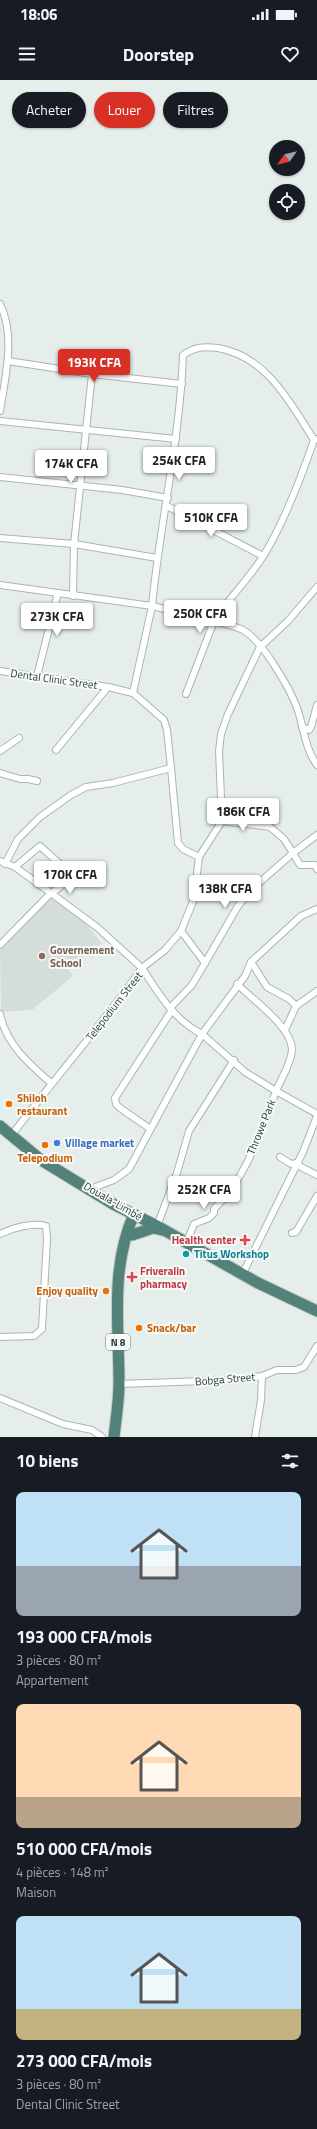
<!DOCTYPE html>
<html lang="fr">
<meta charset="utf-8">
<style>
body{margin:0;font-family:"Titillium Web",sans-serif;background:#20242c;color:#f1f3f6;height:100vh;display:flex;flex-direction:column;font-size:15px;white-space:nowrap}
*{box-sizing:border-box;margin:0}
p{font-size:13px;color:#9ea1a6}
.icon{flex:none;width:22px;height:22px;fill:none;stroke:currentColor;stroke-width:2;stroke-linecap:round;stroke-linejoin:round}
.map{position:relative;height:1357px;overflow:hidden}
.sheet{display:flex;flex-direction:column;background:#171b24;flex:1}
.sheet>*{flex:none}
.banner{position:absolute;left:12px;top:12px;width:293px;height:36px;display:flex;gap:8px}
.needle{width:26px;rotate:236deg}
.controls{position:absolute;left:269px;top:60px;display:grid;gap:8px}
.controls a{display:grid;place-items:center;width:36px;height:36px;border-radius:50%;background:#171b24;box-shadow:0 1px 3px #0004;font-size:20px}
.price{position:absolute;translate:-50% -34px;padding:0 9px;border-radius:4px;background:#fff;color:#222;font-size:13px;line-height:26px;filter:drop-shadow(0 1px 2px #0008)}
.price::after{content:'';position:absolute;left:50%;top:24px;width:12px;height:9px;margin-left:-6px;background:inherit;clip-path:polygon(0 0,100% 0,50% 100%)}
.price.selected{background:#d93025;color:#fff}
ul{padding:0;list-style:none}
li{display:grid;align-content:center;gap:8px;height:212px;padding:0 16px}
li span{display:grid;place-items:center;height:124px;border-radius:8px;color:#555}
li>.icon{margin-inline-start:auto}
span .icon{width:72px;height:72px;fill:#fffc;stroke-width:1}
li b{font-size:17px}
h2{display:flex;justify-content:space-between;align-items:center;height:48px;padding:0 16px;font-size:17px}
.pill{padding:0 14px;border-radius:18px;background:#171b24;box-shadow:0 1px 3px #0004;font-size:14px;line-height:36px}
.pill.selected{background:#d93025;color:#fff}
.status{display:flex;justify-content:space-between;align-items:center;height:28px;padding:0 20px;background:#171b24;direction:ltr}
.status svg{height:11px;fill:currentColor}
header{display:flex;justify-content:space-between;align-items:center;height:52px;padding:0 16px;background:#171b24;font-size:18px;font-weight:700}
.map>svg:first-child{display:block}
</style>
<div class="status"><b>18:06</b><svg viewBox="0 0 49 12"><path d="M0 12V9h3v3zM5 12V6h3v6zM10 12V3h3v9zM15 12V0h3v12zM26 1h20v11H26zM47 4h2v5h-2z"/></svg></div>
<header><svg class="icon" aria-label="menu" viewBox="0 0 24 24"><path d="M4 6h16M4 12h16M4 18h16"/></svg>Doorstep<svg class="icon" aria-label="heart" viewBox="0 0 24 24"><path d="M12 20l-8-8c-3-5 5-10 8-4 3-6 11-1 8 4z"/></svg></header>
<div class="map">
<svg width="317" height="1357" viewBox="0 0 317 1357">
<rect width="100%" height="100%" fill="#e6eeeb"/>
<path fill="#d5ddda" d="M49 818 60 822 86 844 102 864 67 887 73 896 32 930 1 932 0 865Z"/>
<g fill="none" stroke-linecap="round" stroke-linejoin="round">
<g stroke="#a9b6b2" stroke-width="8">
<g id="minor">
<path d="M0 224C16 256 5 298 0 331"/>
<path d="M8 281 92 294 182 304"/>
<path d="M0 341 176 359"/>
<path d="M317 359 314 360C301 398 287 435 267 470 253 495 230 516 214 541 224 544 235 546 243 550 263 561 293 613 299 634 304 651 306 670 317 685"/>
<path d="M0 397 122 410 168 418"/>
<path d="M167 426 263 476"/>
<path d="M0 458 74 464 157 478"/>
<path d="M0 505 152 526 133 613"/>
<path d="M73 516 74 464 92 294"/>
<path d="M0 591 108 607"/>
<path d="M37 596 58 513"/>
<path d="M186 614 214 541 152 526C160 442 180 360 183 275 195 267 204 266 218 268 266 276 290 322 314 360"/>
<path d="M302 647 309 650 311 647 317 625"/>
<path d="M56 670 108 607 133 613 164 640 167 650 171 688"/>
<path d="M0 671 19 658"/>
<path d="M0 693 20 699H28L37 701"/>
<path d="M222 741 219 671 221 654 228 634 260 567 288 541 317 507"/>
<path d="M199 777 222 741 270 747 284 759 293 773 317 755"/>
<path d="M0 781 15 787 51 813 59 808 71 794 40 766 15 787"/>
<path d="M5 784 18 759 40 737 71 715 86 707 113 703 171 688 178 763 183 769 199 777 194 819 181 851"/>
<path d="M0 865 51 813 98 848 142 888 165 870 181 851 205 883 238 826 251 810 293 773 300 785H315L317 789"/>
<path d="M251 882 267 907 289 919 296 926 317 911"/>
<path d="M237 904C253 920 292 947 292 970 291 984 281 999 276 1011L317 1034"/>
<path d="M170 928 192 905 205 883"/>
<path d="M0 934C6 964 29 984 51 1003"/>
<path d="M285 950 296 926"/>
<path d="M149 1048 120 1028 116 1024 115 1018 172 930"/>
<path d="M11 1056C54 999 101 946 142 888 159 914 174 940 202 954L129 1089 114 1100 90 1109"/>
<path d="M280 1077 291 1084 297 1083 301 1087 317 1095"/>
<path d="M157 1146 177 1093 189 1051 234 980"/>
<path d="M292 1153 296 1152 317 1116"/>
<path d="M0 1154C12 1148 33 1142 46 1146L47 1159 42 1249 34 1256 0 1257"/>
<path d="M186 1164 194 1144 209 1138 214 1133V1129C246 1099 260 1053 276 1011L245 992 202 954 245 896 251 882 301 836 317 829"/>
<path d="M243 1193 303 1072 317 1036"/>
<path d="M119 1304 234 1300 262 1296 277 1290H296L304 1287 317 1266"/>
<path d="M0 1318 63 1344 92 1350 102 1357"/>
<path d="M255 1357 261 1320 262 1296"/>
</g>
</g>
<g stroke="#c3c9c8" stroke-width="13">
<g id="trunk">
<path d="M0 1046 41 1080 113 1124 157 1146 258 1203 317 1231"/>
<path d="M132 1155 153 1148 162 1150"/>
<path d="M114 1357C116 1339 119 1320 119 1303 119 1246 110 1188 134 1134"/>
</g>
</g>
<use href="#minor" stroke="#fff" stroke-width="6"/>
<use href="#trunk" stroke="#53827a" stroke-width="11"/>
</g>
<circle fill="#8d6e63" stroke="#f7faf9" stroke-width="1.5" cx="42" cy="876" r="4"/>
<g fill="#e8710a" stroke="#f7faf9" stroke-width="1.5">
<circle cx="9" cy="1024" r="4"/>
<circle cx="45" cy="1065" r="4"/>
<circle cx="106" cy="1211" r="4"/>
<circle cx="139" cy="1248" r="4"/>
</g>
<circle fill="#3f7fe0" stroke="#f7faf9" stroke-width="1.5" cx="57" cy="1063" r="4"/>
<g fill="#e0444e" stroke="#f7faf9" stroke-width="1.5">
<path d="M243 1154h4v4h4v4h-4v4h-4v-4h-4v-4h4z"/>
<path d="M130 1191h4v4h4v4h-4v4h-4v-4h-4v-4h4z"/>
</g>
<circle fill="#0f9aa8" stroke="#f7faf9" stroke-width="1.5" cx="186" cy="1174" r="4"/>
<g text-anchor="middle" dominant-baseline="central" stroke-width="4" stroke-linejoin="round" paint-order="stroke">
<rect fill="#f7faf9" stroke="#657673" stroke-width="1" x="106" y="1254" width="24" height="16" rx="3"/>
<g font-size="10" font-weight="bold" fill="#273e39">
<text x="118" y="1262">N 8</text>
</g>
<g font-size="11" fill="#273e39" stroke="#f7faf9">
<text transform="translate(54 599) rotate(8)">Dental Clinic Street</text>
<text transform="translate(114 926) rotate(-52)">Telepodium Street</text>
<text transform="translate(261 1047) rotate(-68)">Throwe Park</text>
<text transform="translate(113 1121) rotate(30)">Douala-Limbé</text>
<text transform="translate(225 1299) rotate(-5)">Bobga Street</text>
</g>
<g font-size="11" font-weight="bold" fill="#785e54" stroke="#f7faf9" text-anchor="start">
<text x="50" y="870">Governement<tspan x="50" dy="13">School</tspan></text>
</g>
<g font-size="11" font-weight="bold" fill="#c56008" stroke="#f7faf9" text-anchor="start">
<text x="17" y="1018">Shiloh<tspan x="17" dy="13">restaurant</tspan></text>
<text x="45" y="1078" text-anchor="middle">Telepodium</text>
<text x="98" y="1211" text-anchor="end">Enjoy quality</text>
<text x="147" y="1248">Snack/bar</text>
</g>
<g font-size="11" font-weight="bold" fill="#366cbe" stroke="#f7faf9" text-anchor="start">
<text x="65" y="1063">Village market</text>
</g>
<g font-size="11" font-weight="bold" fill="#be3a42" stroke="#f7faf9" text-anchor="end">
<text x="236" y="1160">Health center</text>
<text x="140" y="1191" text-anchor="start">Friveralin<tspan x="140" dy="13">pharmacy</tspan></text>
</g>
<g font-size="11" font-weight="bold" fill="#0d838f" stroke="#f7faf9" text-anchor="start">
<text x="194" y="1174">Titus Workshop</text>
</g>
</g>
</svg>
<div class="controls">
<a><svg class="needle" viewBox="-14 -14 28 28"><path d="M0-13l5 13h-10z" fill="#e53935"/><path d="M0 13l5-13h-10z" fill="#9ea1a6"/></svg></a>
<a><svg class="icon" aria-label="locate" viewBox="0 0 24 24"><circle cx="12" cy="12" r="6"/><path d="M12 2v4M12 18v4M2 12h4M18 12h4"/></svg></a>
</div>
<b class="price selected" style="left:94px;top:303px">193K CFA</b>
<b class="price" style="left:179px;top:401px">254K CFA</b>
<b class="price" style="left:71px;top:404px">174K CFA</b>
<b class="price" style="left:211px;top:458px">510K CFA</b>
<b class="price" style="left:200px;top:554px">250K CFA</b>
<b class="price" style="left:57px;top:557px">273K CFA</b>
<b class="price" style="left:243px;top:752px">186K CFA</b>
<b class="price" style="left:70px;top:815px">170K CFA</b>
<b class="price" style="left:225px;top:829px">138K CFA</b>
<b class="price" style="left:204px;top:1130px">252K CFA</b>
<div class="banner">
<a class="pill">Acheter</a>
<a class="pill selected">Louer</a>
<a class="pill">Filtres</a>
</div>
</div>
<section class="sheet">
<h2>10 biens<svg class="icon" aria-label="filters" viewBox="0 0 24 24"><path d="M4 7h16M4 17h16"/><circle cx="9" cy="7" r="2"/><circle cx="15" cy="17" r="2"/></svg></h2>
<ul>
<li><span style="background:linear-gradient(#bfe0f5 60%,#9aa5b1 0)"><svg class="icon" aria-label="home" viewBox="0 0 24 24"><path d="M3 11l9-7 9 7M6 9v11h12V9"/></svg></span><div><b>193 000 CFA/mois</b><p>3 pièces · 80 m²</p><p>Appartement</p></div></li>
<li><span style="background:linear-gradient(#ffd9b3 75%,#b9a48a 0)"><svg class="icon" aria-label="home" viewBox="0 0 24 24"><path d="M3 11l9-7 9 7M6 9v11h12V9"/></svg></span><div><b>510 000 CFA/mois</b><p>4 pièces · 148 m²</p><p>Maison</p></div></li>
<li><span style="background:linear-gradient(#bfe0f5 75%,#c2b280 0)"><svg class="icon" aria-label="home" viewBox="0 0 24 24"><path d="M3 11l9-7 9 7M6 9v11h12V9"/></svg></span><div><b>273 000 CFA/mois</b><p>3 pièces · 80 m²</p><p>Dental Clinic Street</p></div></li>
</ul>
</section>
